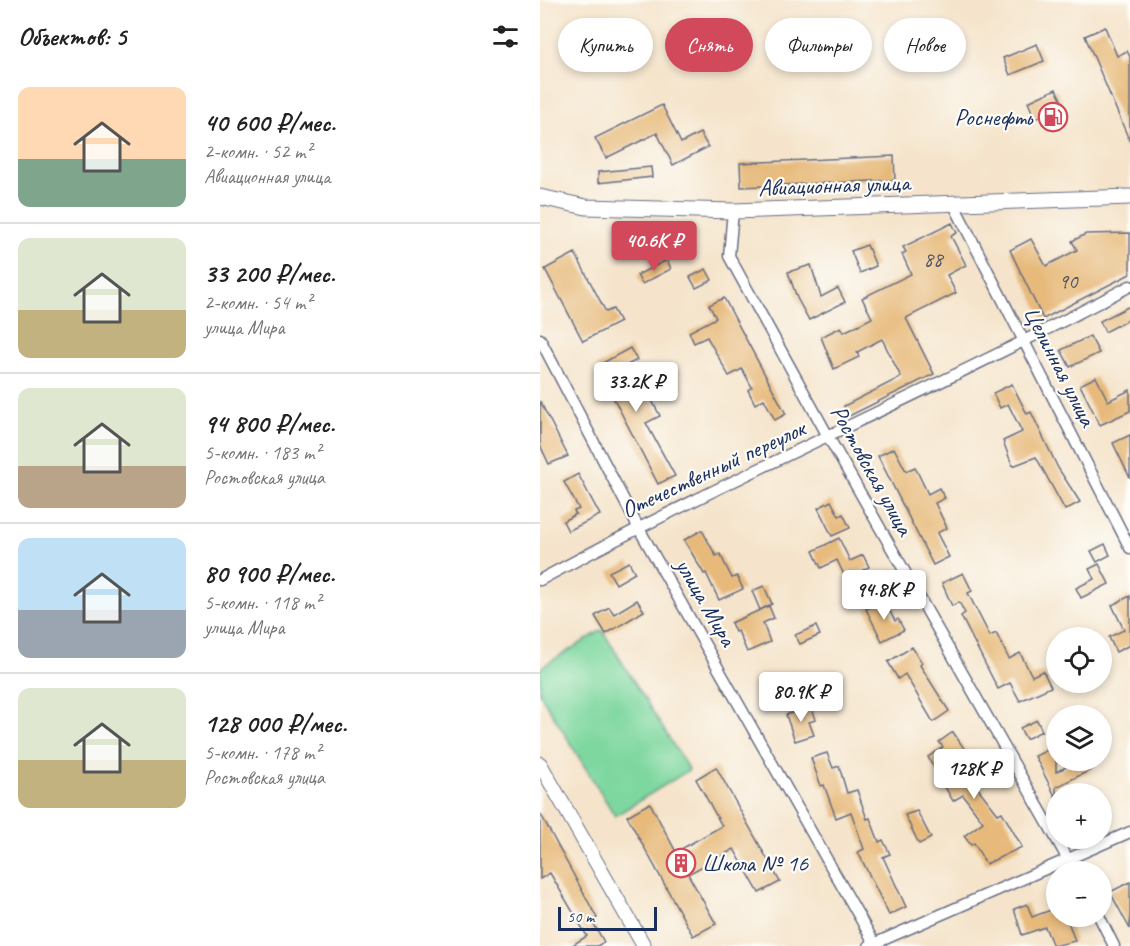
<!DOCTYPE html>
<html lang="ru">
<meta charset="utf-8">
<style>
body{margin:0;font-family:Caveat,sans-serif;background:#f6f6f6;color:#222;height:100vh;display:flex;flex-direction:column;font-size:22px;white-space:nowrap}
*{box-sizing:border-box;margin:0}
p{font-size:20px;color:#767676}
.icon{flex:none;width:33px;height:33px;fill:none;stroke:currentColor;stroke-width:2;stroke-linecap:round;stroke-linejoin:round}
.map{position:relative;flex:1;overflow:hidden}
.side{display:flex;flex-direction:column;background:#fff;width:540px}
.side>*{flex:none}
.top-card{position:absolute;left:18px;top:18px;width:482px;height:54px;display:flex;gap:12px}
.tools{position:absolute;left:506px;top:627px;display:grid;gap:12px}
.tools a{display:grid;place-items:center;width:66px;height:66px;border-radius:50%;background:#fff;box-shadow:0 3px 9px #0003;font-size:30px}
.scale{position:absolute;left:18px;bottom:15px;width:99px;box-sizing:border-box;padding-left:6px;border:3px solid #1b2f5e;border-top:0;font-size:16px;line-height:21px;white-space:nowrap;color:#1b2f5e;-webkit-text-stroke:4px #fdfcf7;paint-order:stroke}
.price{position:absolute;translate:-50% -51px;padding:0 14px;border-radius:6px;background:#fff;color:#222;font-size:20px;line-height:39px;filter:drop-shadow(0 2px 3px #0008)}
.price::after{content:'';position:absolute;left:50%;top:36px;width:18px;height:14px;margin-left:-9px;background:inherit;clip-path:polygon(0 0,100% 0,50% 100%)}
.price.current{background:#d1495b;color:#fff}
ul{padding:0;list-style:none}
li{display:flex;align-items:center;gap:18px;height:150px;padding:0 18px}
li+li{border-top:2px solid #e0e0e0}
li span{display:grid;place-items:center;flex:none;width:168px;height:120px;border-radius:12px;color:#555}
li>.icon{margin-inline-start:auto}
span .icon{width:72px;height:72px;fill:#fffc;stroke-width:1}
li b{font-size:26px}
h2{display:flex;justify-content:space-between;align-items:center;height:72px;padding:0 18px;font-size:26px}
.tag{padding:0 21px;border-radius:27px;background:#fff;box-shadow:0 3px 9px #0003;font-size:21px;line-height:54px}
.tag.current{background:#d1495b;color:#fff}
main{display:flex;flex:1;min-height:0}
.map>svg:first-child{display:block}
</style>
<main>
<section class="side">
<h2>Объектов: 5<svg class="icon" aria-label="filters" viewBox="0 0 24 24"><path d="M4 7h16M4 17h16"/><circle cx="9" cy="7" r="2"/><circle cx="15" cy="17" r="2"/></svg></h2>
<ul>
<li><span style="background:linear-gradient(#ffd9b3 60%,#7fa58c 0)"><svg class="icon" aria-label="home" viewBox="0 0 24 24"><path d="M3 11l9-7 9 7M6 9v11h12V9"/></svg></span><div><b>40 600 ₽/мес.</b><p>2-комн. · 52 m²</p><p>Авиационная улица</p></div></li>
<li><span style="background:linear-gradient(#dfe7d0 60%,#c2b280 0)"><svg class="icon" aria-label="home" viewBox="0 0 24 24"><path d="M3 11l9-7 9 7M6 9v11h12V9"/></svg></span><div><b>33 200 ₽/мес.</b><p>2-комн. · 54 m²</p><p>улица Мира</p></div></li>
<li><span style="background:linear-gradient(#dfe7d0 65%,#b9a48a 0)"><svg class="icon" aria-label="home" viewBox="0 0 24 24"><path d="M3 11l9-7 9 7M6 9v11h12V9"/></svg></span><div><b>94 800 ₽/мес.</b><p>5-комн. · 183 m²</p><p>Ростовская улица</p></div></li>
<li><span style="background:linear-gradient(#bfe0f5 60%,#9aa5b1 0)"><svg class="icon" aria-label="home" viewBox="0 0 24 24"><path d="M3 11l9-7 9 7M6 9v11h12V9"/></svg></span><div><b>80 900 ₽/мес.</b><p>5-комн. · 118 m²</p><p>улица Мира</p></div></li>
<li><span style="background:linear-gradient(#dfe7d0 60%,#c2b280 0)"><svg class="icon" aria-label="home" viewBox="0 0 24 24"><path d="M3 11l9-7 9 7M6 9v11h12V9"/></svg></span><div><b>128 000 ₽/мес.</b><p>5-комн. · 178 m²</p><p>Ростовская улица</p></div></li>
</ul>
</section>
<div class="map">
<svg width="590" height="946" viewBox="0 0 590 946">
<rect width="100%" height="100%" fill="#fdfcf7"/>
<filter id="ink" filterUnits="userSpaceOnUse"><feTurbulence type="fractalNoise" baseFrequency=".0167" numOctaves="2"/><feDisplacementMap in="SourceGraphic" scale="12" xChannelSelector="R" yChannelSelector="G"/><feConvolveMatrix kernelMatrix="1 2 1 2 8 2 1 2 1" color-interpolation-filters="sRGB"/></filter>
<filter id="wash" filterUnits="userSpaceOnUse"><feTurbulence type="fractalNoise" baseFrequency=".008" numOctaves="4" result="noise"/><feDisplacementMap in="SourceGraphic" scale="24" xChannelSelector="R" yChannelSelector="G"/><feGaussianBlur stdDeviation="1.35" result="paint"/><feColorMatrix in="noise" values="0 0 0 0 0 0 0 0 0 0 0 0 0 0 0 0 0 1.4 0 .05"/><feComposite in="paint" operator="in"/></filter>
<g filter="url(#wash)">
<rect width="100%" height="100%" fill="#f5e4cb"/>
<path fill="#7dd79e" stroke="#4c837e" stroke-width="1.5" d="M62 630 149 770 75 816 0 694V668Z"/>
<g id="blocks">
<g fill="#e7ba7b">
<path d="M565 27 577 56 587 51 590 57V142L545 36Z"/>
<path d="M497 44 504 61 470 75 463 58Z"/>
<path d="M516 89 524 106 495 119 488 102Z"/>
<path d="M122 105 141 143 160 133 168 147 133 165 117 133 66 158 55 138Z"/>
<path d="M354 156 355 180 201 187 200 163Z"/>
<path d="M111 167 112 177 58 183V172Z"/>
<path d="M412 223 417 233 411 236 426 265 407 275 416 293 366 318 394 374 309 416 304 406 361 377 342 339 317 352 319 357 294 369 281 337 301 327 304 332 332 318 322 298 371 274 362 254 366 252 363 247Z"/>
<path d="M93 226 115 228 114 240 92 239Z"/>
<path d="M590 233V274L503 319 470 250 491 239 506 266 537 250 532 241 546 234Z"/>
<path d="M327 245 336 266 320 273 311 251Z"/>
<path d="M35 253 66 312 73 309 80 322 43 341 5 269Z"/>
<path d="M127 260 131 269 102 284 97 275Z"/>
<path d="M271 265 281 297 298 288 305 302 269 320 257 298 248 272Z"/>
<path d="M166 269 172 280 156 288 150 277Z"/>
<path d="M184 298 246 414 235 420 224 399 215 404 208 390 212 387 202 369 189 376 167 337 154 343 149 332 176 318 169 305Z"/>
<path d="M590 306V319L565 332 560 321Z"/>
<path d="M550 336 559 353 530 367 521 350Z"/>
<path d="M90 348 97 360 81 368 96 397 107 391 120 416 106 423 135 476 118 484 57 366Z"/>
<path d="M556 377 568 401 590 390V411L560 425 540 385Z"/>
<path d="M472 384 487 414 491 412 518 468 540 502 525 510 496 457 473 466 469 457 463 441 482 432 468 404 460 408 453 393Z"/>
<path d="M0 401 28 456 9 464 0 445Z"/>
<path d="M590 435V478L573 443Z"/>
<path d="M354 448 366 471 375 467 388 494 399 488 405 498 395 503 407 528 397 533 409 557 393 565 338 456Z"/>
<path d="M38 474 60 515 28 531 23 521 36 514 34 511 39 509 24 482Z"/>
<path d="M291 501 299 516 303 514 310 528 292 536 278 508Z"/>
<path d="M162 530 176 556 180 554 192 578 197 576 203 589 179 600 166 573 164 574 144 540Z"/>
<path d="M299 538 310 561 323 555 329 567 306 579 297 560 281 568 273 551Z"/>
<path d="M565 544 570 555 557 562 551 551Z"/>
<path d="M89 562 95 573 76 584 69 572Z"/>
<path d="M559 564 569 584 541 598 536 588 554 579 549 569Z"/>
<path d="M423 573 432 591 428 593 450 636 456 633 469 659 480 653 492 676 503 671 511 687 480 701 470 683 458 689 421 616 425 613 419 602 412 606 402 583Z"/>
<path d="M224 586 232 604 220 610 212 591Z"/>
<path d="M590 596V645L576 652 569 637 584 630 572 605Z"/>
<path d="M97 600 104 611 66 634 55 616 69 607 74 614Z"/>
<path d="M344 600 355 621 358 619 364 630 342 641 326 609Z"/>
<path d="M229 606 234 618 223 623 230 642 207 652 198 631 195 632 191 623Z"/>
<path d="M276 626 280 635 260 644 255 635Z"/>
<path d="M372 647 382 663 380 665 409 711 393 722 365 674 358 679 348 662Z"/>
<path d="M267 684 273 698 260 703 255 689Z"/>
<path d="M271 706 276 720 269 722 274 735 255 741 246 715Z"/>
<path d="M497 720 502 731 486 739 480 728Z"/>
<path d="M413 732 445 780 436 786 458 814 462 812 482 847 446 864 434 843 431 845 424 836 443 822 423 795 413 801 388 757 403 747 399 742Z"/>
<path d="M516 746V772L540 760H549L553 769 516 787V798L495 756Z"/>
<path d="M287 753 293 768 299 766 307 793 317 790 327 819 330 818 339 842 343 840 350 854 343 857 366 907 349 915 318 852 324 849 311 812 296 818 284 785 281 786 271 758Z"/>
<path d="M176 767 240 882 219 893 194 849 148 874 176 924 153 936 87 816 110 803 136 852 182 826 156 779Z"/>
<path d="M377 811 391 838 379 844 365 815Z"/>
<path d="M0 813 57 918 52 921 64 942 57 946H31L47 936 10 873 0 879Z"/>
<path d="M590 882V929L570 892Z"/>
<path d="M487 904 492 917 516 908V916H526L535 941 513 946 505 927 482 935 474 909Z"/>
</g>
</g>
</g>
<g filter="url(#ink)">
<use href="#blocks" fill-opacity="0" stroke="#676e84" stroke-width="1.5"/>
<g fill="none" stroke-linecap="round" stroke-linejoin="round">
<g stroke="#676e84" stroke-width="13">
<g id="minor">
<path d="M413 203 590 548"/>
<path d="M193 211 189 256 289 438 516 838"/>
<path d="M0 339 98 527 336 946"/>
<path d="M0 580C193 475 396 390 590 286"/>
<path d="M516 838 535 872"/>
<path d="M559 916 574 946"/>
<path d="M329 946 590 832"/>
</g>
</g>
<g stroke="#676e84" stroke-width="16">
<path id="tertiary" d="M0 764 104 946"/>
</g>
<g stroke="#676e84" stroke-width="17">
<path id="secondary" d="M0 197 46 207 193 211 590 197"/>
</g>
<use href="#minor" stroke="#fff" stroke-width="10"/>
<use href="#tertiary" stroke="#fff" stroke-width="14"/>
<use href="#secondary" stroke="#fff" stroke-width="15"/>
</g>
</g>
<defs>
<g id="fuel-ring" transform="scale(1.5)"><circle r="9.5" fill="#fdfcf7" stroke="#d1495b" stroke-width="1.5"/><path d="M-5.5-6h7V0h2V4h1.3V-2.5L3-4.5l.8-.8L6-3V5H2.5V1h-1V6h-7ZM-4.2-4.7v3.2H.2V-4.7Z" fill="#d1495b"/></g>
<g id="building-ring" transform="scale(1.5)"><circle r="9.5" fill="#fdfcf7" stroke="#d1495b" stroke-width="1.5"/><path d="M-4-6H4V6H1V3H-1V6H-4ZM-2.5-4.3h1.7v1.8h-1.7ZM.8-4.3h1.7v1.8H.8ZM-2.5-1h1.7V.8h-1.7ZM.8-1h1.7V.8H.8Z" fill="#d1495b"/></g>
</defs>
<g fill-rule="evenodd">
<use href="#fuel-ring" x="513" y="117"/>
<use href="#building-ring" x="141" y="863"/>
</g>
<g text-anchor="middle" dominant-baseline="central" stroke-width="4.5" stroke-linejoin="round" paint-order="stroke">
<g font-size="21" fill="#4e5265">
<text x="393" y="259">88</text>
<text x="528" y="281">90</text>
</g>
<g font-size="24" fill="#1b2f5e" stroke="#fdfcf7" text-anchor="end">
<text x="492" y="117">Роснефть</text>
<text x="162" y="863" text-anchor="start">Школа № 16</text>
</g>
<g font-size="24" fill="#1b2f5e" stroke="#fdfcf7">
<text transform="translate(294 185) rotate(-2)">Авиационная улица</text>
<text transform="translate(520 366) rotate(63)">Целинная улица</text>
<text transform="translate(173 469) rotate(-25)">Отечественный переулок</text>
<text transform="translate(332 470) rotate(61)">Ростовская улица</text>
<text transform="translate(166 602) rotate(60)">улица Мира</text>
</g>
</g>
</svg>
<div class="tools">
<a><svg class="icon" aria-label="locate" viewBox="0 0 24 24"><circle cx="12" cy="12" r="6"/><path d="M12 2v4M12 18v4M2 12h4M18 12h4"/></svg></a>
<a><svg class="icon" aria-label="layers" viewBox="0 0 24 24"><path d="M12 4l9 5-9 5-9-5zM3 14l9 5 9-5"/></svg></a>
<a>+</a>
<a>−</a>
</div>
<div class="scale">50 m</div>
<b class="price current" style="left:114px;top:272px">40.6K ₽</b>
<b class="price" style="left:96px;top:413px">33.2K ₽</b>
<b class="price" style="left:344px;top:621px">94.8K ₽</b>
<b class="price" style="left:261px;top:723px">80.9K ₽</b>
<b class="price" style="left:434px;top:800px">128K ₽</b>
<div class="top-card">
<a class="tag">Купить</a>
<a class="tag current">Снять</a>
<a class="tag">Фильтры</a>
<a class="tag">Новое</a>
</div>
</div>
</main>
